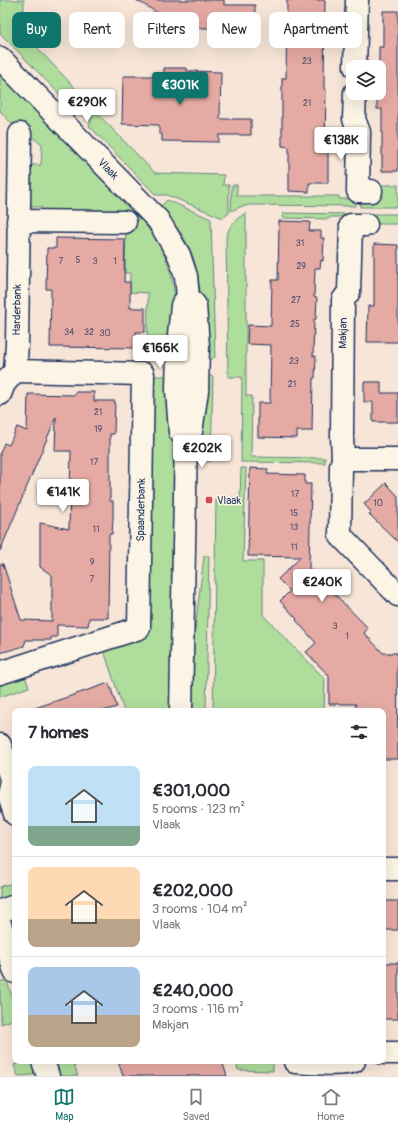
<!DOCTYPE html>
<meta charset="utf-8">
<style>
body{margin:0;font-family:Pangolin,sans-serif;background:#f2f2f3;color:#2b2b33;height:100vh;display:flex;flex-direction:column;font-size:15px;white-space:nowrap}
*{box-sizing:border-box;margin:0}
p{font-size:13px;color:#7c7c81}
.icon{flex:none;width:22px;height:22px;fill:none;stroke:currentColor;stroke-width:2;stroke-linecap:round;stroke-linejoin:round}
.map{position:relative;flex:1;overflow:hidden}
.side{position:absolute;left:12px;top:708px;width:374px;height:356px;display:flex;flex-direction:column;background:#fff;border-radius:8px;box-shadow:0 4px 16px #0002}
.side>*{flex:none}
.top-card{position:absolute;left:12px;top:12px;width:374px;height:36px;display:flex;gap:8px}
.tools{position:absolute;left:346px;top:60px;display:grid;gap:8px}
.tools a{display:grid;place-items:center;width:40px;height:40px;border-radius:8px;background:#fff;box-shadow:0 4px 16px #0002;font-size:20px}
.price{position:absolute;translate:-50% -34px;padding:0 9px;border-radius:4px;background:#fff;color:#222;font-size:13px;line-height:26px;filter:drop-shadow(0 1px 2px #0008)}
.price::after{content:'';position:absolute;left:50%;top:24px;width:12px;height:9px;margin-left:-6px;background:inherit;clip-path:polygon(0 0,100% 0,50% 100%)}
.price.selected{background:#0f766e;color:#fff}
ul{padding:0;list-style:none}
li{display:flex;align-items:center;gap:12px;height:100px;padding:0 16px}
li+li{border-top:1px solid #e1e1e2}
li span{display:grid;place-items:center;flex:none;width:112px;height:80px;border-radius:8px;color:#555}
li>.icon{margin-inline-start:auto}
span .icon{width:48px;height:48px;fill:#fffc;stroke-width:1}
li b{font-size:17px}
h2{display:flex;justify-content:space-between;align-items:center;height:48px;padding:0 16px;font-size:17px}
.tag{padding:0 14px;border-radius:8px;background:#fff;box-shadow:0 4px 16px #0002;font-size:14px;line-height:36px}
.tag.selected{background:#0f766e;color:#fff}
.tabs{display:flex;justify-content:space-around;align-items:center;height:56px;border-top:1px solid #e1e1e2;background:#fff;font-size:11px;color:#7c7c81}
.tabs a{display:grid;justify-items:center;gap:2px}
.tabs .selected{color:#0f766e}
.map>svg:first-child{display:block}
</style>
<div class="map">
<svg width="398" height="1076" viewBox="0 0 398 1076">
<rect width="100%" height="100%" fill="#f7e6d8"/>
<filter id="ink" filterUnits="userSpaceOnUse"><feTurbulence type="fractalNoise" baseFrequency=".025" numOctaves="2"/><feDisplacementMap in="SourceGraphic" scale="8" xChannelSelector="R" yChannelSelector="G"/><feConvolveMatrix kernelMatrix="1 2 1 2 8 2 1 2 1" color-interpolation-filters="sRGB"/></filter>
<g filter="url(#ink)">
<g fill="#afdd9c" stroke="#65867d">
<path d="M0 0H24L23 33H38V48L40 51 75 88 78 91 79 99 73 102H67L0 33Z"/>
<path d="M0 74 138 216C182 266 176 299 172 361L147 360 148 293 130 292V273H125L126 227 41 217V207L26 206 27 165H41L42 144 12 124 0 111Z"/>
<path d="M96 112 155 173 224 175 223 185H229V213L223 218 167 195H156L89 126 92 116Z"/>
<path d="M232 185H237V196H339V199H355V206L250 205 240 207 231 211Z"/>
<path d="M382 185H398V207H360V199L381 188Z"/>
<path d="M167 200 211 219 215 357 208 361H203C201 327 204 284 191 252 184 235 172 221 160 207Z"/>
<path d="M246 213V396H252L251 457 325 458V463L241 462 242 377H228L226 237C230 225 235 219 246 213Z"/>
<path d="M283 213 355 214V217H331L328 219 283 218Z"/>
<path d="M360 214H398V224H372L360 217Z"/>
<path d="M154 376H172L175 443 170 711H124L103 648 147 634Z"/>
<path d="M203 376H213L211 461H201L198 438Z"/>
<path d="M241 468H246L243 561H263V615L325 679 324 711H213L216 498H240Z"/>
<path d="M204 556H209L206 711H193L194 637Z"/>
<path d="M24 674 29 687 0 697V681Z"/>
<path d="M15 882V895L0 900V887Z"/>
<path d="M0 981H7L15 1006V1019L1 1024Z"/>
<path d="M27 1061H33L34 1070 33 1075 18 1076 14 1065Z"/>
<path d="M54 1061H73L78 1076H59Z"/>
<path d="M236 1061H273V1071L238 1070Z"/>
</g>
<g fill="#e5aaa4" stroke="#1b2f5e">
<path d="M136 0H224V5H255V29L157 27 158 13Z"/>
<path d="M287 0H325L324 89H326L325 146H328V183H309V192L289 191V147L282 146V78H286Z"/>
<path d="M383 11H398V171H382V109H377V93H379V47H383Z"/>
<path d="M164 68H187V71L221 72 220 119H251V135H219V142L162 141V134H159V125L122 124 123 76H164Z"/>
<path d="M279 221 310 222 309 231H321V238H324L323 261 321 260 320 268H315L314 297 317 298 316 319H314L313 356H316L315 378H313L312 431H297V438L258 437V403H270L271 345 247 344 248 325 271 326 272 280H278Z"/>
<path d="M56 238 125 239 124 282H130V308H145V332H136V348L50 347 51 289H46L47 248H56Z"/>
<path d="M374 244 398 245V342H367L368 306H374Z"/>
<path d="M364 382H381V393H398V422H373V402H364Z"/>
<path d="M75 392H94V401H115L114 434H110V501H113V518L112 534H109L108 618H89L88 626 57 625V637H51V640H26L24 646 0 653V564H3L21 620 52 621V575L40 567V523L69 529 71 451H55L56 417 0 551V453L4 443 9 445 17 427 27 431 28 394 75 395Z"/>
<path d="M250 468 268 469 267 474 305 475V484H311L309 568 368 628 364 633 383 653H397L398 759H383V711H355L356 704H329V676L306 652 316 643 296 620 297 619 280 601 290 591 278 579 301 557 248 556Z"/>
<path d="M386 483 398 496V542L369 514 371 512 364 504Z"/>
<path d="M109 683 117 707 102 711H35V708Z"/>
<rect x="383" y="901" width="15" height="29"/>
<rect x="383" y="963" width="15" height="56"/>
<path d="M118 1061H222L227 1076H123Z"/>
</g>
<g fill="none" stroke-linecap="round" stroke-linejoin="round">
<g stroke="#1b2f5e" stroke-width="25">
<g id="street">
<path d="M355 67 357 0"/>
<path d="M355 93 354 119 359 132 358 191H371"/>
<path d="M18 221 125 222"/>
<path d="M366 225H351L349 292 343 300 342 436 343 459 341 466 340 535 398 595"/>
<path d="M0 394 4 384 15 371 17 345 20 134"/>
<path d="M343 459H398"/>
<path d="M0 673 139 628 143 374 15 371"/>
<path d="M0 745 12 782 9 795 15 814"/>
<path d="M383 869H398"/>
<path d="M383 1053H398"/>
<path d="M295 1061V1062C308 1063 345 1066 354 1061"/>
</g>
</g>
<g stroke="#1b2f5e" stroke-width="25">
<g id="secondary">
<path d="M0 58 158 220 179 255 186 276 188 297 195 305 198 346 197 391 191 432 186 438 181 711"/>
<path d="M186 438 180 432 177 390 178 346 182 305 188 297"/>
<path d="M0 911 15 906"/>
<path d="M0 924 15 972"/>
<path d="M43 1061 48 1076"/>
</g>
</g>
<use href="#street" stroke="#fcf5e5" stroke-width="22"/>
<use href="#secondary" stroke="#fcf5e5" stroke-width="22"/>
</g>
</g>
<rect fill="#d1495b" stroke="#fcf5e5" stroke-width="1.5" x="205" y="496" width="8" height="8" rx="2"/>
<g text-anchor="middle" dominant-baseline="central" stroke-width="3" stroke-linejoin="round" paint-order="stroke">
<g font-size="9" fill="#4e4e70">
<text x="307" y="61">23</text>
<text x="307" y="103">21</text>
<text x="300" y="243">31</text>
<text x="78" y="260">5</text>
<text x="61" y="261">7</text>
<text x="95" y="261">3</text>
<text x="115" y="261">1</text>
<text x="301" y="266">29</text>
<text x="296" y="300">27</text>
<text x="295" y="324">25</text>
<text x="69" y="332">34</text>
<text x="89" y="332">32</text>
<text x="105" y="333">30</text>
<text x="294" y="361">23</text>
<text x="292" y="384">21</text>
<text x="98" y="412">21</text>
<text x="98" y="429">19</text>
<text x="94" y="462">17</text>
<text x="295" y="494">17</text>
<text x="378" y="503">10</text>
<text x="294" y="513">15</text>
<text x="294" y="527">13</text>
<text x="96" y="529">11</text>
<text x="294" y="547">11</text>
<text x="92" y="562">9</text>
<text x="92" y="579">7</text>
<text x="335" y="626">3</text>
<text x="347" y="636">1</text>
</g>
<g font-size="11" fill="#1b2f5e" stroke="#fcf5e5">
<text transform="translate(108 169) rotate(46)">Vlaak</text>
<text transform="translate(17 310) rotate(-89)">Harderbank</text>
<text transform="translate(343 333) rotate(-89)">Makjan</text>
<text transform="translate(141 510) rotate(-89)">Spaanderbank</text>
</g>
<g font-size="11" fill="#1b2f5e" stroke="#fcf5e5" text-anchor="start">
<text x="217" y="500">Vlaak</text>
</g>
</g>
</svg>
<div class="tools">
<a><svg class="icon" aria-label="layers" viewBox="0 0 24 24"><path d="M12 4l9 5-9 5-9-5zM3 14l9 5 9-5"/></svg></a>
</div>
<b class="price selected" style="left:180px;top:106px">€301K</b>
<b class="price" style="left:87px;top:123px">€290K</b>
<b class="price" style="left:341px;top:161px">€138K</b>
<b class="price" style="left:160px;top:369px">€166K</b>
<b class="price" style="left:202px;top:469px">€202K</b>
<b class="price" style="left:63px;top:513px">€141K</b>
<b class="price" style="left:322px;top:603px">€240K</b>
<div class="top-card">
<a class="tag selected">Buy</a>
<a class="tag">Rent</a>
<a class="tag">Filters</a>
<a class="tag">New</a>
<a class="tag">Apartment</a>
</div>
<section class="side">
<h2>7 homes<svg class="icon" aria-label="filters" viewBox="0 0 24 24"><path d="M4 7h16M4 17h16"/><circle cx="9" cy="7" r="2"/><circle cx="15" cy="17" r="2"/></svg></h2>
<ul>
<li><span style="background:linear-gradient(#bfe0f5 75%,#7fa58c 0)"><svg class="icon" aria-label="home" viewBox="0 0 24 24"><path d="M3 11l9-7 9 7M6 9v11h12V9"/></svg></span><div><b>€301,000</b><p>5 rooms · 123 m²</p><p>Vlaak</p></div></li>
<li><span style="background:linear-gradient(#ffd9b3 65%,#b9a48a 0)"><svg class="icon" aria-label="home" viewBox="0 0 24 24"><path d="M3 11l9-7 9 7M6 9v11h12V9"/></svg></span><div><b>€202,000</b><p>3 rooms · 104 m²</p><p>Vlaak</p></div></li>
<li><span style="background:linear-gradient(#a9c7e8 60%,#b9a48a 0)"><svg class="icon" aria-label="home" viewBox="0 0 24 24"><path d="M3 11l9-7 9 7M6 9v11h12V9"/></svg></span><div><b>€240,000</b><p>3 rooms · 116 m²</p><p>Makjan</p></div></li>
</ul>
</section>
</div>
<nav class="tabs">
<a class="selected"><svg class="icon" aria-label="map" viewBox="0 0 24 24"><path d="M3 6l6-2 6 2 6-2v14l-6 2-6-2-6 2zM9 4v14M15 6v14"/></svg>Map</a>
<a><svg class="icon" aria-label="saved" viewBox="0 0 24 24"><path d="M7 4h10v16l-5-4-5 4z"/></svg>Saved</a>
<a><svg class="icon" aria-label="home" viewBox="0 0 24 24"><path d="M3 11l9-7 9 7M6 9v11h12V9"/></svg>Home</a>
</nav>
